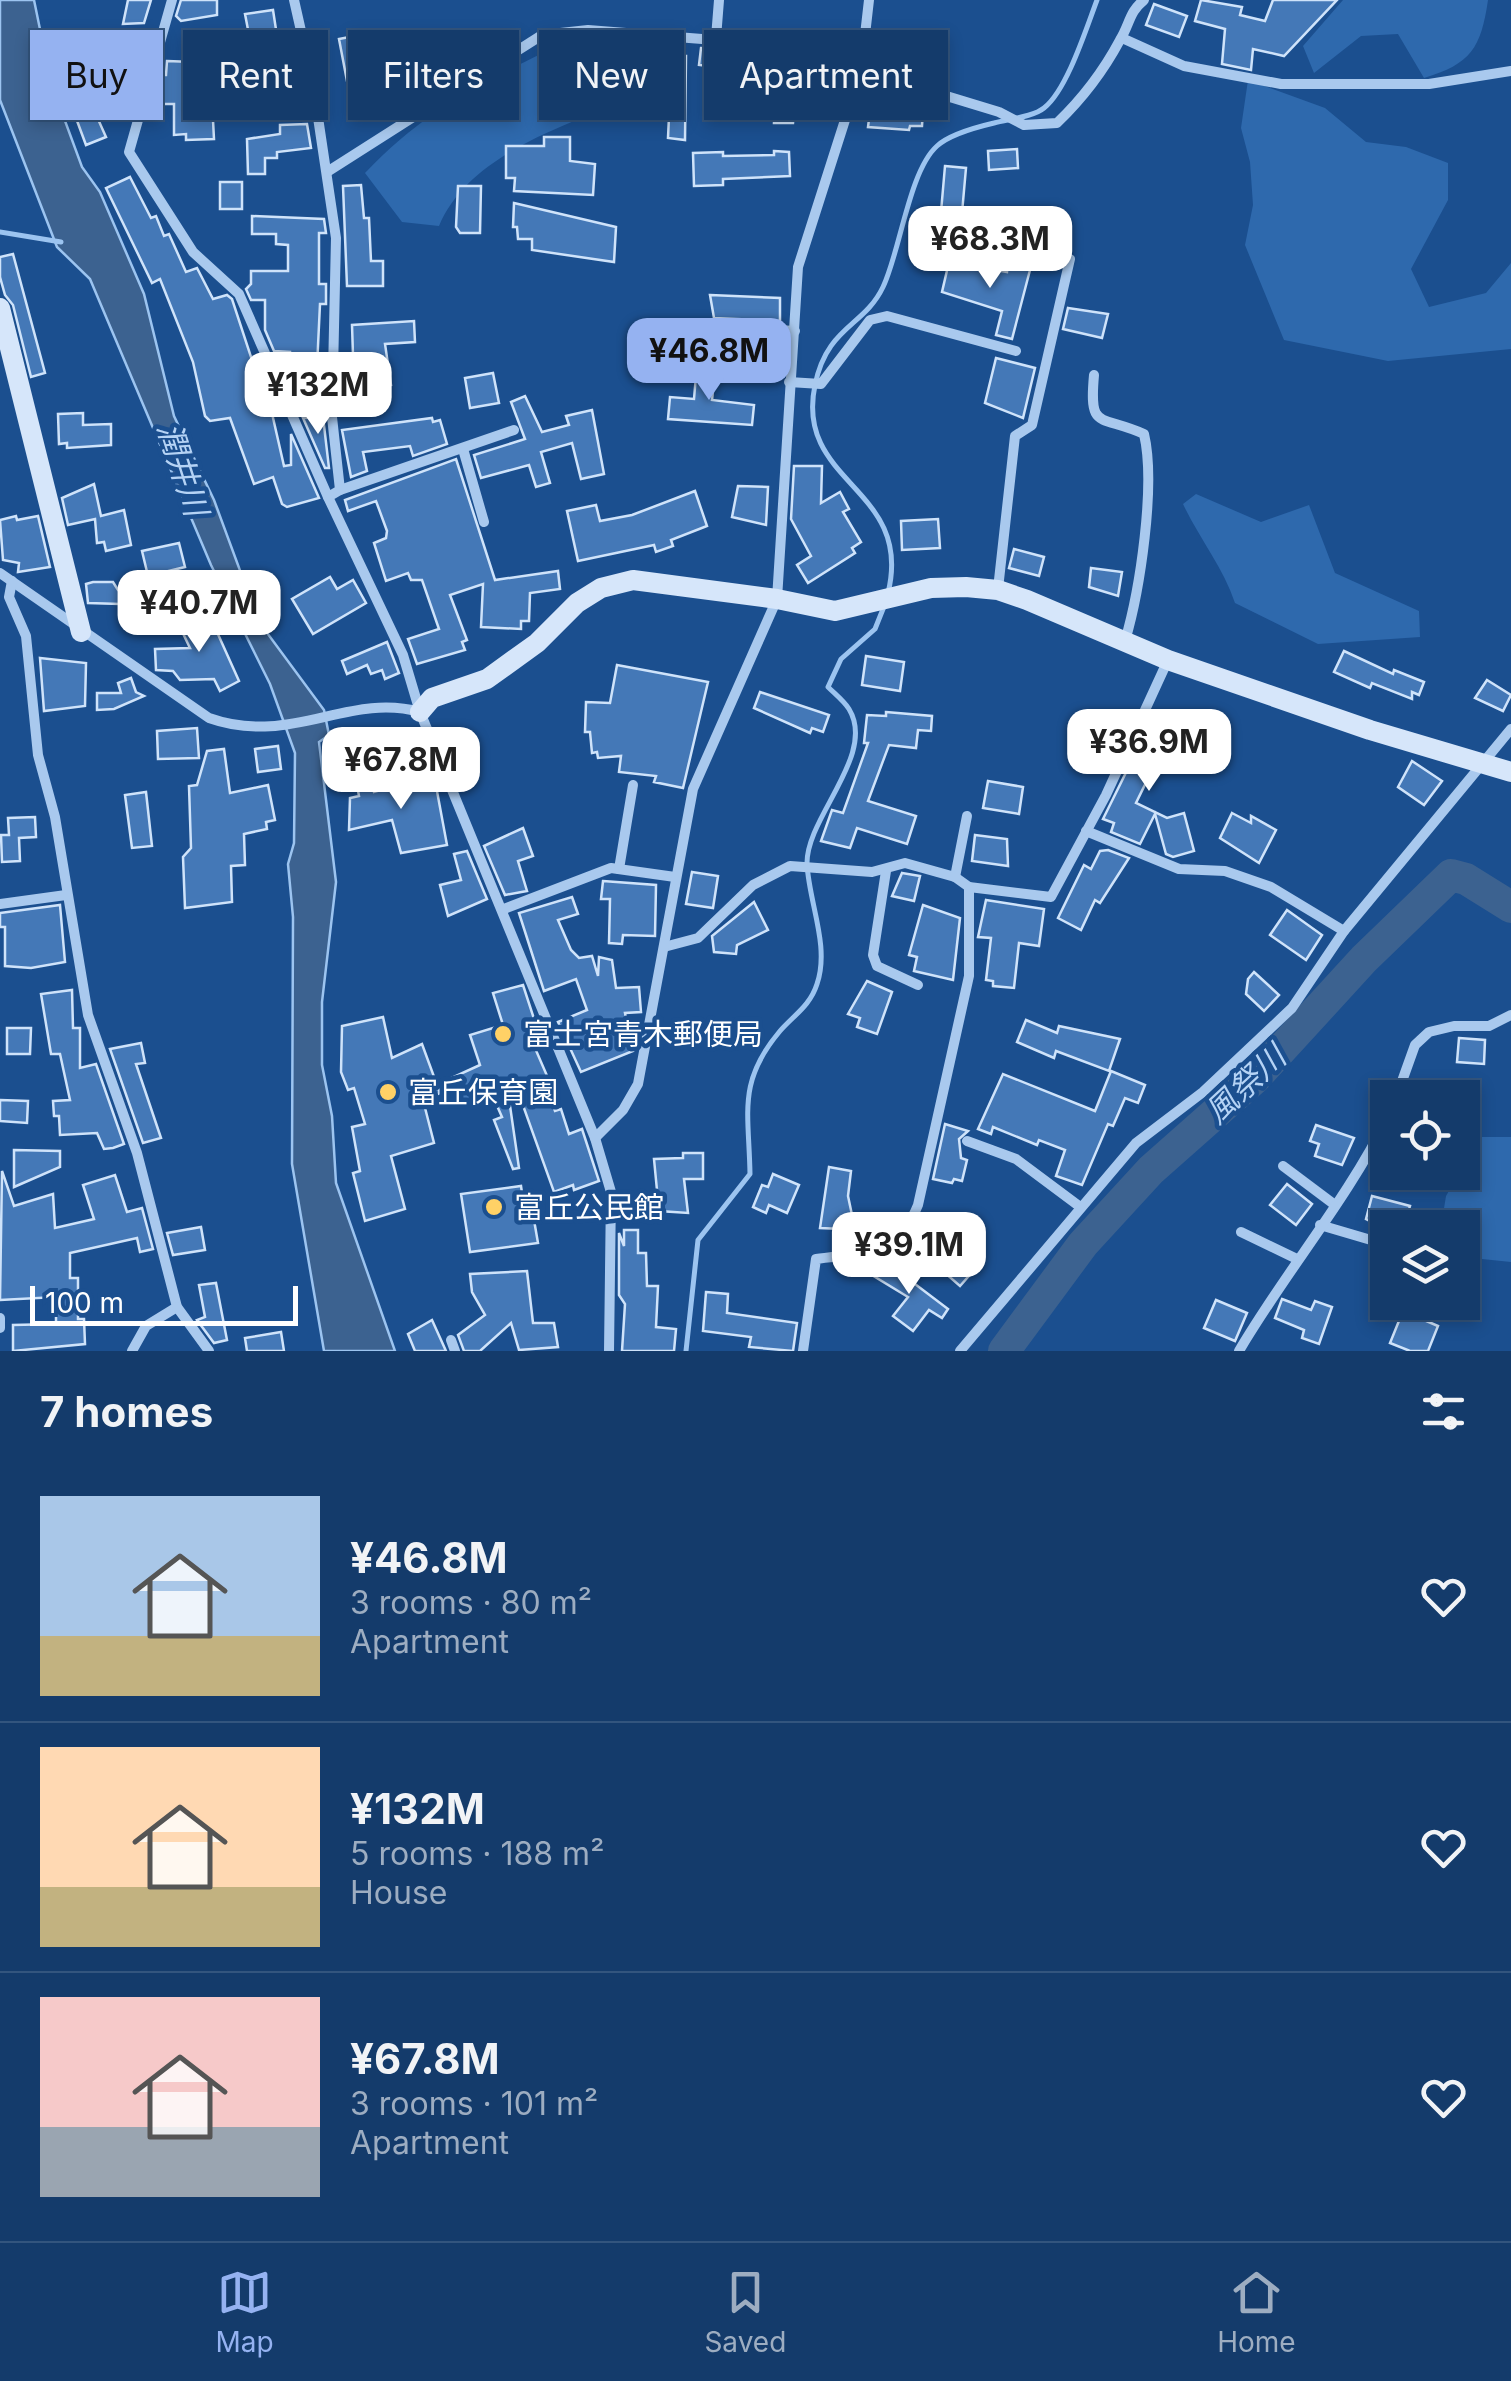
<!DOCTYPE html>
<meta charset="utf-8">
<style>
body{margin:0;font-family:Inter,"Noto Sans JP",sans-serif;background:#214673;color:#f1f3f6;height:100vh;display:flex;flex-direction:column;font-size:38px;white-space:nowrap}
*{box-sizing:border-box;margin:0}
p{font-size:32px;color:#9dadc1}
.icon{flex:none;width:55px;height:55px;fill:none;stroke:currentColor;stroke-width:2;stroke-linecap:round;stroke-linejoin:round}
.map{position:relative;height:1351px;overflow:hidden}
.details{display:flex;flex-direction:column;background:#143b6b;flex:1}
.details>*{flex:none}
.hud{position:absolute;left:30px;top:30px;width:1000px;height:90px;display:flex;gap:20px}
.controls{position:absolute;left:1370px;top:1080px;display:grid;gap:20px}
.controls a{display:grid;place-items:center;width:110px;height:110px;border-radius:0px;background:#143b6b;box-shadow:0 5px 15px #0003,0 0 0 2px #33557e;font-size:50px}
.scale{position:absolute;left:30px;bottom:25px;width:268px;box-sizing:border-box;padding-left:10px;border:5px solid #fff;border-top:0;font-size:28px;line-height:35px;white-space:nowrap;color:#fff;-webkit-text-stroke:8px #1b4f8f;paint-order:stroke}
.price{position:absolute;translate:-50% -85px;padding:0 22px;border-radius:20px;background:#fff;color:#222;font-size:32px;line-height:65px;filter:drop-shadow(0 2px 5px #0008)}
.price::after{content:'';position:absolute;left:50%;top:60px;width:30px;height:22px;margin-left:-15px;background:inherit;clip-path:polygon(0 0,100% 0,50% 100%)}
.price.active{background:#95b2f1;color:#111}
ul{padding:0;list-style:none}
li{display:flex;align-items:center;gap:30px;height:250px;padding:0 40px}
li+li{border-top:2px solid #33557e}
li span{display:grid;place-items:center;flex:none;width:280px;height:200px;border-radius:0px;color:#555}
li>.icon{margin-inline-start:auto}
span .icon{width:120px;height:120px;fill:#fffc;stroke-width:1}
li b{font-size:42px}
h2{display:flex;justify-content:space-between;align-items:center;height:120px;padding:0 40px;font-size:42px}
.tag{padding:0 35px;border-radius:0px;background:#143b6b;box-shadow:0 5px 15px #0003,0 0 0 2px #33557e;font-size:35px;line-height:90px}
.tag.active{background:#95b2f1;color:#111}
.tab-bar{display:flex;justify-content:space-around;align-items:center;height:140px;border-top:2px solid #33557e;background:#143b6b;font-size:28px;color:#9dadc1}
.tab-bar a{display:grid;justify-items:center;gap:5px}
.tab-bar .active{color:#95b2f1}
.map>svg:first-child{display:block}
</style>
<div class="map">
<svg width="1511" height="1351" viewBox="0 0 1511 1351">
<rect width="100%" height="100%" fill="#1b4f8f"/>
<g fill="#2e69ad">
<path d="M1343 0H1488C1481 48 1471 64 1424 78L1398 34 1361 36 1314 73 1303 46Z"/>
<path d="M543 53 574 91 584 117C529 139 463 169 439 226L402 222 365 173C420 115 472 87 543 53Z"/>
<path d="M1248 80 1325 108 1366 142 1406 147 1448 163V200L1411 269 1429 307 1486 293 1511 263V349L1388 361 1284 340 1245 245 1253 205 1250 162 1241 128Z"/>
<path d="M1196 494 1261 522 1309 505 1335 573 1419 611 1420 637 1318 644 1235 603C1223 567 1199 538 1183 504Z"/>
<path d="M1480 1137H1511V1262L1482 1259 1463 1245 1462 1228 1441 1227 1446 1196Z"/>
</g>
<path fill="#3c6290" stroke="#9cc4f0" stroke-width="2.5" d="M0 0H34L51 83 82 167 100 192 144 294 174 416 214 500 259 622 324 710 329 735 319 742 336 882 322 1002V1065L332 1116 336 1183 395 1351H324L292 1164 293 917 288 864 294 843 295 753 270 684 211 565 90 279 57 247 0 100Z"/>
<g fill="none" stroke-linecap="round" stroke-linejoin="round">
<g stroke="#9cc4f0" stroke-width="5">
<path d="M0 232 61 242"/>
<path d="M888 593C914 487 794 484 815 385 827 326 864 327 883 287 900 252 909 171 937 146 950 134 977 127 994 123 1008 119 1033 117 1044 108 1067 90 1086 29 1097 0"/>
<path d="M686 1351 698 1240 750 1174C749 1112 737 1082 780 1031 794 1015 810 1006 817 984 830 946 809 903 807 864 806 817 877 755 849 709 844 701 835 694 828 687L841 659 875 629 885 604"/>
</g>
<path stroke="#3c6290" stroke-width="32" d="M1004 1351 1083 1244 1151 1170 1255 1078 1364 959 1451 875 1466 879 1511 907"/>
</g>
<g fill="#4478b7" stroke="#cfe3fa" stroke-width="2.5">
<path d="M128 0H151L144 23 123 24Z"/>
<path d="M181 0H217V15L181 21 176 16Z"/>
<path d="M1201 0 1242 7 1240 15 1265 21 1273 0H1337L1284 56 1253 49 1251 70 1222 64 1225 29 1195 21Z"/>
<path d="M1154 4 1187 16 1179 37 1146 25Z"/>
<path d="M273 10 277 36 250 40 245 14Z"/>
<path d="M360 35 368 77 347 81 339 39Z"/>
<path d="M91 46 140 47 132 74 142 75 138 88 106 77 103 84 79 74Z"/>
<path d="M701 48 739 51 839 74 832 99 796 90 793 123H774L776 74 699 65Z"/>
<path d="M650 56H686L685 140 668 138 670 95 606 86 608 65 621 64V60L649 61Z"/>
<path d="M167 61 218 63 217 82H211L214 139 186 140V134L174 135V104H152L160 75H166Z"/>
<path d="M264 65 294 66V86L264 85Z"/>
<path d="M878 98 893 100 892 108 923 110 922 126H910L909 130 868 127 871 103 877 104Z"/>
<path d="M93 108 106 137 86 145 76 118Z"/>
<path d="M307 124 311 148 277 152V158H265V174H248L247 139 280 134V125Z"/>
<path d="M544 137H570V161L595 164 593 195 514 191 515 178H506V146H544Z"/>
<path d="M1017 149 1018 168 989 170 988 151Z"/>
<path d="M774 151 789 152 790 176 723 179V185L694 186 693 153 723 152V156L774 155Z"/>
<path d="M945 166 966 168 962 213 941 212Z"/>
<path d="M130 177 151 218 156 216 164 236 169 234 186 272 197 268 213 299 227 295 232 299 268 409H271L284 466 291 465V434L319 498 287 507 282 504 273 477 254 484 230 418 210 421 205 416 193 362 160 279 152 283 106 188Z"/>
<rect x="220" y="182" width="22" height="27"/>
<path d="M361 185 364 218H369L371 261H383V286H347L343 186Z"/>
<path d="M458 186H481L480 233H460L456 227Z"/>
<path d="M514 203 616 227 614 262 532 250V239H518L517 227H513Z"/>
<path d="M252 216 324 219 326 233H319V284H326V304H320L317 367H310V374H290V352L274 351 265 330V300H251L246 289 251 284V271H288V245L276 244V234H252Z"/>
<path d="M13 254 45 373 31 377 13 305 5 295 0 277V257Z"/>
<path d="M949 262 1007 272 1008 265 1030 270 1012 339 996 335 1002 311 942 292Z"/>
<path d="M710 295 780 298V321L714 318Z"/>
<path d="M1068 308 1108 314 1102 338 1063 329Z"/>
<path d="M414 321 415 342 385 344 391 385 368 389 366 378 343 375 342 356 353 355 352 325Z"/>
<path d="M712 334 779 339 778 357H762V361L710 358Z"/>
<path d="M996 358 1035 368 1023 418 985 403Z"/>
<path d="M697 364 716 365 712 400 754 405 752 425 668 419 670 397 694 399Z"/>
<path d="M493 373 499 403 470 408 465 378Z"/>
<path d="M525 396 542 432 569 425 566 416 592 410 604 474 581 479 572 443 541 452 550 483 536 487 529 465 481 478 474 455 525 439 511 402Z"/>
<path d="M83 413V425L111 424V445L67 448V443L59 444 58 414Z"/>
<path d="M323 417 329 468H325L303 418Z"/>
<path d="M432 418 433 422 440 420 447 444 413 456 410 446 363 452 367 471 351 477 342 430Z"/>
<path d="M456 459 495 580 558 571 560 589 530 593 529 621H521V629L481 627 483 584 450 595 467 640 462 642 465 650 417 664 408 639 439 629 422 580H411L408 573 386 581 374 543 386 538 387 531 376 501 348 511 345 500Z"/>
<path d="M794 466H822L821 503 840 492 849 509 843 512 861 542 852 548 855 553 808 583 797 565 811 556 791 519Z"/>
<path d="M94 484 101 516 124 510 131 545 106 551 104 542 97 543 95 519 68 525 62 498Z"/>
<path d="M738 486 768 487 766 525 732 517Z"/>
<path d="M695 491 707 526 671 540 673 546 656 552 654 545 578 561 567 511 596 505 600 521 632 515Z"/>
<path d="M16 516 17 520 38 516 50 567 18 572 19 563 3 560 0 520Z"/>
<path d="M938 519 940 548 902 550 901 521Z"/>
<path d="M179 543 185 567 148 576 142 551Z"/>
<path d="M1014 549 1044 557 1039 576 1009 568Z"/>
<path d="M1091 568 1122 572 1118 596 1089 587Z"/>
<path d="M330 577 337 589 353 580 366 603 313 634 292 599Z"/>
<path d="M93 582H113L118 590H153V605L88 603 86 584Z"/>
<path d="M208 612 239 681 220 691 214 679 180 680 173 671 156 670 155 649 190 648 179 625Z"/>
<path d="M387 642 399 673 385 679 382 670 371 674 367 665 347 674 342 661Z"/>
<path d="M1344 651 1393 674 1394 670 1424 682 1419 695 1412 692V699L1372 683 1370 688 1334 672Z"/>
<path d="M866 656 904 662 900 691 862 685Z"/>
<path d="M40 658 86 663 85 706 44 711Z"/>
<path d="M617 665 708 682 683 788 654 782 656 776 619 772 621 756 598 758 597 752 592 753 590 732H585L586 702 610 703Z"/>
<path d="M131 678 136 692 144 696 114 709 97 710V693H121L118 683Z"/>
<path d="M1487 680 1511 695 1503 711 1475 698Z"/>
<path d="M760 692 829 715 823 732 812 728 810 733 754 708Z"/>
<path d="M886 712 932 716 931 731 918 730 916 748 889 745 868 801 916 816 907 844 857 828 850 848 821 841 832 810 843 813 868 743H864L867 715 886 716Z"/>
<path d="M1151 722 1190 736 1176 760 1161 752 1136 803 1167 818 1184 813 1194 851 1173 857 1166 854 1155 814 1140 844 1111 832 1114 823 1103 819Z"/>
<path d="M197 728 199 758 158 759 157 731Z"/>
<path d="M278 746 281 769 258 772 255 749Z"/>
<path d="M224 749 230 793 268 785 275 820 266 822 267 829 244 834 245 865 231 866 232 902 185 908 183 857 191 848 189 786 197 785 207 751Z"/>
<path d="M1412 761 1442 781 1424 805 1398 787Z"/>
<path d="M370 772 374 792 434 775 447 845 401 853 392 820 349 830 350 798 359 796 355 775Z"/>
<path d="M988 781 1023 787 1019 814 983 808Z"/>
<path d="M146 792 152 846 132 848 125 795Z"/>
<path d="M1232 813 1251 823V816L1276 830 1259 863 1220 838Z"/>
<path d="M35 817 36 837 19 838 20 861 2 862 1 835H9L8 818Z"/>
<path d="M523 828 533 856 518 861 527 891 505 895 484 846Z"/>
<path d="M975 835 1007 839 1008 866 972 861Z"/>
<path d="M1108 850 1129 858 1100 903 1095 900 1081 930 1058 918 1084 865 1091 869 1100 851Z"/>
<path d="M467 851 487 899 448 916 440 885 461 880 454 854Z"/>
<path d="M692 872 718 876 713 908 686 904Z"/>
<path d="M902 873 920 876 914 901 892 896Z"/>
<path d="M603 881 656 885 655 936 623 935 622 944 609 943 610 899H601Z"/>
<path d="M572 897 578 914 558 920 571 950 579 958 592 956 598 976 599 957 612 960 616 988 639 987 641 1012 625 1013 633 1051 581 1072 558 1022 587 1010 576 979 544 991 519 913Z"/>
<path d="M986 900 1044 909 1039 946 1019 943 1014 988 993 986V981L986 980 991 938 978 937Z"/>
<path d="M754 902 768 930 737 945 736 954 714 952 712 936Z"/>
<path d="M60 905 65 962 31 968 5 966V927H0V913Z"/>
<path d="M923 905 960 918 953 980 914 971 917 957 909 955Z"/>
<path d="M1287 910 1322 935 1306 960 1270 935Z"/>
<path d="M1254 972 1279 995 1264 1011 1246 994 1248 979Z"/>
<path d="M867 981 892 992 877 1034 857 1027 860 1018 848 1014Z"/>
<path d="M523 985 537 1028 528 1032 548 1078 543 1080 555 1111 561 1109 569 1134 582 1129 599 1181 574 1190 573 1185 554 1192 515 1083 507 1085 519 1168 513 1169 494 1120 502 1117 490 1090 461 1104 449 1079 480 1065 470 1035 503 1025 493 993Z"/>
<path d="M72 990 73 1028H80V1068L96 1064 124 1144 113 1148 104 1149 97 1133 60 1135 59 1116H54L53 1101 70 1100 60 1054H51L41 994Z"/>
<path d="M383 1017 392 1058 422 1044 440 1093 423 1100 434 1143 391 1156 405 1209 365 1221 353 1173 360 1171 352 1127 365 1124 354 1088 348 1090 341 1072 342 1026Z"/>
<path d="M1026 1020 1057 1033 1059 1026 1120 1039 1109 1071 1056 1051 1054 1058 1017 1042Z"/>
<path d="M7 1028H31L30 1054H7Z"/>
<path d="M1459 1038 1485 1040 1484 1064 1457 1062Z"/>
<path d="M141 1043 145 1063 136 1064 161 1138 143 1143 110 1049Z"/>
<path d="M1111 1071 1145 1085 1138 1103 1125 1098 1113 1126 1108 1124 1082 1185 1056 1176 1065 1150 1039 1140 1037 1145 993 1127 991 1134 978 1129 1003 1074 1095 1111Z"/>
<path d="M0 1100 28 1101 27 1123 0 1121Z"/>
<path d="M945 1124 968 1131 959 1139 961 1158 967 1160 962 1181 954 1179 952 1183 933 1179Z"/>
<path d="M1316 1125 1354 1138 1342 1165 1315 1156 1319 1144 1310 1141Z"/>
<path d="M14 1150 60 1151V1167L14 1187Z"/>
<path d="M683 1153H703V1179H684L688 1213 659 1211 654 1159 683 1158Z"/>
<path d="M829 1167 851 1171 848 1196 852 1215 890 1217 889 1231 820 1228Z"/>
<path d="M2 1171 14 1206 53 1194 55 1228 94 1219 83 1185 115 1175 127 1212 142 1208 153 1249 140 1252 137 1238 70 1253V1278H78V1319H84L85 1344 13 1351V1325L56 1324V1297L0 1300Z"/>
<path d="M773 1174 799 1185 787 1213 769 1205 766 1213 753 1207 762 1185 768 1187Z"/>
<path d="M1287 1184 1312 1204 1296 1225 1270 1205Z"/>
<path d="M521 1186 526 1221 534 1220 538 1243 470 1252 461 1194Z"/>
<path d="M1372 1196 1410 1206 1408 1213 1442 1228H1384L1366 1219Z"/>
<path d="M201 1227 205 1250 173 1255 167 1233Z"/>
<path d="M624 1230H638V1253H646L647 1286H658L656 1327 676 1329 674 1351H622L625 1304 619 1295V1233L624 1246Z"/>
<path d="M944 1241 975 1269 960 1286 928 1258Z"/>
<path d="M882 1259 948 1309 942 1318 929 1310 913 1331 893 1316 908 1297 872 1275Z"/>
<path d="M527 1271 533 1323H554L558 1347 519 1350 511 1323 480 1351H464L458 1335 485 1315 472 1292 470 1274Z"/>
<path d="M216 1283 227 1340 214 1343 197 1320 205 1317 199 1285Z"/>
<path d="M706 1292 728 1294 727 1313 797 1323 793 1351 749 1347 751 1337 703 1331Z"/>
<path d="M1282 1299 1311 1310 1315 1301 1332 1307 1319 1344 1302 1338 1304 1330 1275 1318Z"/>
<path d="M1216 1300 1247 1313 1235 1341 1204 1328Z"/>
<path d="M1403 1311 1438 1326 1428 1351H1410L1390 1343Z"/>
<path d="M432 1320 446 1351H415L408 1334Z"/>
<path d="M281 1332 284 1351H247L245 1338Z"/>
</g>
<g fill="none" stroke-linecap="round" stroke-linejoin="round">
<g stroke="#a9c9ee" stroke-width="10">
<path d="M172 0 129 152 193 252 239 294 328 497"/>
<path d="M294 0 313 84 336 238 332 417 340 490 328 497 403 655 420 712 595 1138 611 1192 609 1351"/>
<path d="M716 38 719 0"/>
<path d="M1122 38 1184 66 1281 84H1429L1511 71"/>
<path d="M327 172 542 35 588 30 740 42 861 70 999 112 1024 125 1057 123C1081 100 1104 70 1120 40 1130 24 1129 12 1144 0"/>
<path d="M716 326 795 331"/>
<path d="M1094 375C1089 431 1099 414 1144 434 1156 485 1140 590 1125 641"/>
<path d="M789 382 821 384 870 320 887 316 1016 351"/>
<path d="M463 449 484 522"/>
<path d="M340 490 514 430"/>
<path d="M0 573 209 718C291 747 348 692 420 712"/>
<path d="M12 581 9 597 26 636 38 755 55 817 88 1015 137 1153 177 1307 209 1351"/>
<path d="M998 589 1015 436 1032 425 1070 259"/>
<path d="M1086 831 1179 869 1225 871 1271 887 1344 931"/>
<path d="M619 869 633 785"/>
<path d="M886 871 873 955 877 966 918 985"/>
<path d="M955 877 967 816"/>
<path d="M969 887 1051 897 1106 795 1168 660"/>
<path d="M0 904 66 895"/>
<path d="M504 909 611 868 675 877"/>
<path d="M664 947 698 938 753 885 790 866 872 872 905 863 955 877 969 887V976L918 1205C897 1257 866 1252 816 1259L803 1351"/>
<path d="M1396 1098 1415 1045 1429 1032 1454 1026H1489L1511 1015"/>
<path d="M595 1138 623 1110 638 1084 693 789 777 599 798 267 861 70 869 0"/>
<path d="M967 1141 1016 1159 1079 1206"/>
<path d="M1283 1166 1335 1205"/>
<path d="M1320 1225 1388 1245"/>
<path d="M1241 1232 1297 1259"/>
<path d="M0 1318V1328"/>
<path d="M451 1340 455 1351"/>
<path d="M132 1351 146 1326 177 1307"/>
<path d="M960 1351 1136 1143 1203 1092 1292 1008 1344 931 1511 729"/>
<path d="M1239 1351C1286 1271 1347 1200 1388 1117"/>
</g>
<g stroke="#d6e6fa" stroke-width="20">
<path d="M0 308 81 632"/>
<path d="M420 712 432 698 487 679 537 643 577 603 601 588 633 580 777 599 835 611 931 588 966 587 998 590 1027 600 1168 660 1370 730 1511 772"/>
</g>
</g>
<g fill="#ffd166" stroke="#1b4f8f" stroke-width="4">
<circle cx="503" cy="1034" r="10"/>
<circle cx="388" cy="1092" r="10"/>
<circle cx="494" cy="1207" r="10"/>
</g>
<g text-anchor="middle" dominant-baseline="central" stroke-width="9" stroke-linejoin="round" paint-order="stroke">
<g font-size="30" fill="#fff" stroke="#1b4f8f" text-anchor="start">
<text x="523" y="1034">富士宮青木郵便局</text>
<text x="408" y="1092">富丘保育園</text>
<text x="514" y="1207">富丘公民館</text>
</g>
<g font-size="32" font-style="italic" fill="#b5d3f5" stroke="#1b4f8f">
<text transform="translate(183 469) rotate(72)">潤井川</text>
<text transform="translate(1245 1084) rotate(-43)">風祭川</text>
</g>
</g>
</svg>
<div class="controls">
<a><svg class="icon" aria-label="locate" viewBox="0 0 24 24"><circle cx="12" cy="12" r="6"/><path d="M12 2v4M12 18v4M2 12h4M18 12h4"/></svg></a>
<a><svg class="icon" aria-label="layers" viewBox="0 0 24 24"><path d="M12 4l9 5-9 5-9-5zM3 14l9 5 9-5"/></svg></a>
</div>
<div class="scale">100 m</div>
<b class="price" style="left:990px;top:291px">¥68.3M</b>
<b class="price active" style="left:709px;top:403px">¥46.8M</b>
<b class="price" style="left:318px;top:437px">¥132M</b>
<b class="price" style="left:199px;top:655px">¥40.7M</b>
<b class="price" style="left:1149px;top:794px">¥36.9M</b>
<b class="price" style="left:401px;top:812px">¥67.8M</b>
<b class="price" style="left:909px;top:1297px">¥39.1M</b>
<div class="hud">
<a class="tag active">Buy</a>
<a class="tag">Rent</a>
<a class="tag">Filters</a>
<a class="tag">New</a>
<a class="tag">Apartment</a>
</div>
</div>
<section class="details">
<h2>7 homes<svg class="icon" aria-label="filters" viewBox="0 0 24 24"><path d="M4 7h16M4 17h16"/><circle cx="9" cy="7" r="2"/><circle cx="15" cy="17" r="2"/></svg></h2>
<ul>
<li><span style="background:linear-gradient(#a9c7e8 70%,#c2b280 0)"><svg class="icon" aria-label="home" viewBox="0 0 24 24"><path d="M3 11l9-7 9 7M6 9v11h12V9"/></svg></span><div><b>¥46.8M</b><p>3 rooms · 80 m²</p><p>Apartment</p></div><svg class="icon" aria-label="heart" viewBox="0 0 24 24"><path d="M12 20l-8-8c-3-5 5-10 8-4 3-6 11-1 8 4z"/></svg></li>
<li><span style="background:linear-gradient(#ffd9b3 70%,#c2b280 0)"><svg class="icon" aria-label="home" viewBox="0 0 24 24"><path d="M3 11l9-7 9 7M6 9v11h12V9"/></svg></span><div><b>¥132M</b><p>5 rooms · 188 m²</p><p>House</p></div><svg class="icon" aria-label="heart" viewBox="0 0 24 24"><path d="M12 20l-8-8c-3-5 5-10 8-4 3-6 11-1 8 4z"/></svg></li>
<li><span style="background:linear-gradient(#f6c9c9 65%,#9aa5b1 0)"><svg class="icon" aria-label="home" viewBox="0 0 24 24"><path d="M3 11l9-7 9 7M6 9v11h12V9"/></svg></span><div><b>¥67.8M</b><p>3 rooms · 101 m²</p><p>Apartment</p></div><svg class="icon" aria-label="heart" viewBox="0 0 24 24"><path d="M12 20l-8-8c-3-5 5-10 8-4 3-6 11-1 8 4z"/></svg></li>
</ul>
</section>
<nav class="tab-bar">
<a class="active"><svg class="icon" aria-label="map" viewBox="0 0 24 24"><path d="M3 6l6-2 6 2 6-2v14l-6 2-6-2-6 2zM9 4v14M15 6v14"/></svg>Map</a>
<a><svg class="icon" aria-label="saved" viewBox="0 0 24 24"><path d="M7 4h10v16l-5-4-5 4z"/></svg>Saved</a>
<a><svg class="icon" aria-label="home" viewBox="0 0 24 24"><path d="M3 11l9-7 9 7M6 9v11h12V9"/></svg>Home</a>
</nav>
